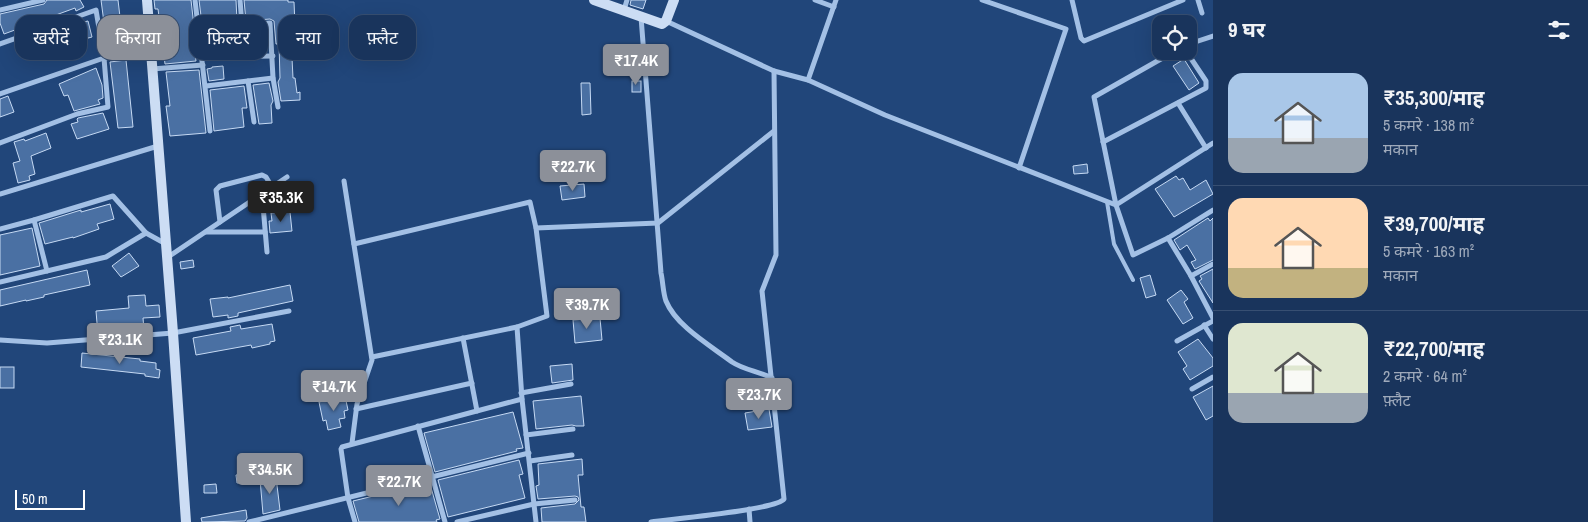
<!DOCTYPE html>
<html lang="hi">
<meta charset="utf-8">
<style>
body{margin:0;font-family:"Archivo Narrow","Noto Sans Devanagari",sans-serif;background:#223c62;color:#f1f3f6;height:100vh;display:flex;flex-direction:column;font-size:19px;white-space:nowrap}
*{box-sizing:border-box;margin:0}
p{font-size:16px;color:#9faabb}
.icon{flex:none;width:28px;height:28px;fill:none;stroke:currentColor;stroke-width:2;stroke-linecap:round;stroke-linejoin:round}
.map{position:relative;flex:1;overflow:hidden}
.details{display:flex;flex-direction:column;background:#19345c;width:375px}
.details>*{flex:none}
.guide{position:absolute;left:15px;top:15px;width:475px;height:45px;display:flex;gap:10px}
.tools{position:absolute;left:1152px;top:15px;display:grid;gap:10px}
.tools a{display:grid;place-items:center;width:45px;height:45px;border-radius:10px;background:#19345c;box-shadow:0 5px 20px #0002,0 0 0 1px #374f72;font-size:25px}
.scale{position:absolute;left:15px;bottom:12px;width:70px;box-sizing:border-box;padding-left:5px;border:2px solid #fff;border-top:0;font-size:14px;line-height:18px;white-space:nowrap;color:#fff;-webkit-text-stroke:4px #21467a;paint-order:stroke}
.price{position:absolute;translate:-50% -42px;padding:0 11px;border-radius:5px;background:#8c9099;color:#fff;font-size:16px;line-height:32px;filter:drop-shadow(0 1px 2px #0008)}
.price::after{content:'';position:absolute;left:50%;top:30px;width:15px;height:11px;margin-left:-8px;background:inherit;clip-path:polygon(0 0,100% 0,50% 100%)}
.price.active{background:#222;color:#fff}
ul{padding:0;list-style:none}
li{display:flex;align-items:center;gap:15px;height:125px;padding:0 15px}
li+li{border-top:1px solid #374f72}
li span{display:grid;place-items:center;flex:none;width:140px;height:100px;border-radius:15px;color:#555}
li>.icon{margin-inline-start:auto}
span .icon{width:60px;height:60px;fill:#fffc;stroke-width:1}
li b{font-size:21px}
h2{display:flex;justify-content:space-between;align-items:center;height:60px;padding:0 15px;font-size:21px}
.tag{padding:0 18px;border-radius:15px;background:#19345c;box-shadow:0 5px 20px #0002,0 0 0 1px #374f72;font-size:18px;line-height:45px}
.tag.active{background:#8c9099;color:#fff}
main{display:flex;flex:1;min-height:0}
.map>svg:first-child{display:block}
</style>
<main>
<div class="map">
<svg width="1213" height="522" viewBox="0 0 1213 522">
<rect width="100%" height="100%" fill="#21467a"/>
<g fill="#4a70a3" stroke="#c6daf4">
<path d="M47 0H80L84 7 76 11 75 8 4 34 0 23V14L44 4Z"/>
<path d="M101 0H118L124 51 108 53Z"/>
<path d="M154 0H191L197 53 195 54 196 61 165 64 158 9H155Z"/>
<path d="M199 0H236L237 21 202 24Z"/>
<path d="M244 0H288V2H294L295 25 300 24 301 38 289 39 291 58H292L293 78H295L297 93 300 92V100L281 101 278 82 280 78 279 44H276L274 21 270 19 246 21Z"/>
<path d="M631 0H646L643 9 630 5Z"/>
<path d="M88 21 92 37 62 45 64 51 29 59 25 43 47 37V36L66 29 65 26Z"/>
<path d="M266 28 267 45 225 48 226 51 205 53 203 33Z"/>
<path d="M1184 59 1199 83 1189 90 1173 66Z"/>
<path d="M126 60 133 127 118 128 110 62Z"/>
<path d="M223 66 224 79 209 81 207 69 212 68V67Z"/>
<path d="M96 68 102 85 103 98 98 100 100 104 74 111 68 95 64 96 59 84Z"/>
<path d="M199 70 206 133 170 136 166 106H170L166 72Z"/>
<rect x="632" y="81" width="9" height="11"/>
<path d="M269 83 273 101 271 105 272 123 259 124 253 85Z"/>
<path d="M581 83H590L591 114 582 115Z"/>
<path d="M244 86 247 108H242L244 127 214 131 210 90Z"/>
<path d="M8 96 14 112 0 117V99Z"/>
<path d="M103 113 109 129 77 139 71 124 78 122 77 119 78 118Z"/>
<path d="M46 133 51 148 31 156 35 174 29 176 30 180 18 183 13 163 20 161 14 142 24 139 25 141Z"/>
<path d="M1087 164 1088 173 1074 174 1073 166Z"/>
<path d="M1176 176 1179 180 1183 178 1190 190 1206 180 1213 194 1174 217 1155 189Z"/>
<path d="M584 184 585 197 562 200 560 186Z"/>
<path d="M110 204 114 219 97 224 99 229 73 238V237L45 244 39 223 81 210V212Z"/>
<path d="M290 212 292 231 270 233 269 221H272L271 213Z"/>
<path d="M1208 218 1210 221 1213 218V260L1195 269 1191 262 1196 260 1187 245 1180 250 1174 240Z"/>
<path d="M32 228 40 266 0 275V235Z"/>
<path d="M129 253 139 266 121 277 112 266Z"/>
<path d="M193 260 194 267 181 269 180 262Z"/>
<path d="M1213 269V303L1199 281 1202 279 1200 276Z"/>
<path d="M87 270 90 285 44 295V297L26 301V300L0 306V290Z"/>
<path d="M1150 275 1156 295 1146 298 1140 278Z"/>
<path d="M290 285 293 301 238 313V316L228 318V315L213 317 210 299 228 297V298Z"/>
<path d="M1181 290 1188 299 1184 302 1193 318 1183 324 1167 300Z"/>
<path d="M145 295 146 306 159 305 160 317 143 318 144 330 98 335 96 311 129 308 128 296Z"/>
<path d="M600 318 602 340 575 343 573 320Z"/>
<path d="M272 324 275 341 270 342V344L252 348 251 345 196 355 193 338 231 331 230 327 240 325 241 329Z"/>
<path d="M1198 339 1213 358V366L1190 380 1183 369 1187 366 1178 352Z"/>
<path d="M82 353 140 359V361L156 363V369L160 370 159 378 145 376V374L81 367Z"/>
<path d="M572 364 573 380 552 383 550 366Z"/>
<rect x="0" y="367" width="14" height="21"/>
<path d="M1213 386V416L1206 420 1193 397Z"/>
<path d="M345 396 348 410 344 411 345 418 339 419 341 427 328 430 326 420 323 421 319 402Z"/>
<path d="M581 396 584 426H576L572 425 536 429 533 401Z"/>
<path d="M769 409 772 427 748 430 745 413Z"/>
<path d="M513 412 523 448 516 449 517 451 435 472 424 433Z"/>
<path d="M582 459 583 475H578L581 507H584L586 522H542L541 508 575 504 579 500 578 497 575 496 538 499 536 486 539 485 538 464Z"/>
<path d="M519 460 523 474 519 475 525 498 448 517 438 480Z"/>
<path d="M255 472 256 481 237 483 236 475Z"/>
<path d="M276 477 280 510 263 514 260 479Z"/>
<path d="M216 484 217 493H204V485Z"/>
<path d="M430 484 440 519 436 520 437 522H359L353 501 398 490 399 492Z"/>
<path d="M246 510 247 518 245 521 202 522 201 518Z"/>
</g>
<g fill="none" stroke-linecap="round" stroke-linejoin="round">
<path stroke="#a3c0e5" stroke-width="4" d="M1107 202 1114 244 1133 280"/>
<g stroke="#a3c0e5" stroke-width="5">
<path d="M195 0 210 131"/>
<path d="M240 0 242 25"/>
<path d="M815 0 834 7"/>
<path d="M982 0 1066 29 1019 168"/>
<path d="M1072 0 1081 38 1084 41 1183 0"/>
<path d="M1198 0 1202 13"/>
<path d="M0 10 43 0"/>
<path d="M624 10 627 0"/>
<path d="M641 17 661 273C663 282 663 293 666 301 676 326 711 346 732 362 744 370 758 371 772 378"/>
<path d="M666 21 774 71 808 80 885 115 1116 205 1213 143"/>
<path d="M198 29 270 23 273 78 278 107"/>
<path d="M0 44 96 10 104 58 108 107 77 114 0 143"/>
<path d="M1189 44 1213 36"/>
<path d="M1175 51 1094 97 1116 205 1133 255 1168 238 1213 210"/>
<path d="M202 57 273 56"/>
<path d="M152 69 203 65"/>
<path d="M808 80 836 0"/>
<path d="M248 81 254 122"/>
<path d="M206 86 273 78"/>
<path d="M0 94 104 58 150 53"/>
<path d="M1178 103 1206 148"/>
<path d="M1103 142 1206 88V81L1186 51"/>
<path d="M344 181 372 360 357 404 352 443"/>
<path d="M0 194 158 146"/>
<path d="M262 194 267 252"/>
<path d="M34 220 47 271"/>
<path d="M220 222 216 190 220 186 262 175 266 177 272 187"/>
<path d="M536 228 658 223 774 131"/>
<path d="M0 229 34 220 113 196 146 233"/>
<path d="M206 232H265"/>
<path d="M1168 238 1191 276 1213 318"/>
<path d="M354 244 530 202 536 228 547 316 517 327 522 399 536 522"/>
<path d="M168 257 287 177"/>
<path d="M1191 276 1213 264"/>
<path d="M0 282 106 257 146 233 166 244"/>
<path d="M1204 325 1213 339"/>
<path d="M463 338 477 411"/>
<path d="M0 340 47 343 173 333 289 311"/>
<path d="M1177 341 1213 321"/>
<path d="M372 357 517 327"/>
<path d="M1192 389 1213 377"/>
<path d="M521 393 571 384"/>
<path d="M356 409 472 383"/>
<path d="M418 426 445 522"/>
<path d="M526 435 573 429"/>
<path d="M530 461 572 455"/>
<path d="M749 509 750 522"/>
<path d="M249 522 529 453"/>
<path d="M355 522 348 498 341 449 342 447 522 399"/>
<path d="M457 522 534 504 575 500"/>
<path d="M651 522C671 519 776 510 784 499L762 291 776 255 774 71"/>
</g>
<g stroke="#ccddf4" stroke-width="10">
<path d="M147 0 173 333 186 522"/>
<path d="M594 0 662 24 666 21 674 0"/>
</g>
</g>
</svg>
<div class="tools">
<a><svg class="icon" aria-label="locate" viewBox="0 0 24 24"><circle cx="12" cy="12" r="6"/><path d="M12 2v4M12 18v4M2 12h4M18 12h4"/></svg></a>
</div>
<div class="scale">50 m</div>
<b class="price" style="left:636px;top:86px">₹17.4K</b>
<b class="price" style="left:573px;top:192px">₹22.7K</b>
<b class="price active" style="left:281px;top:223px">₹35.3K</b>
<b class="price" style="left:587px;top:330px">₹39.7K</b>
<b class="price" style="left:120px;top:365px">₹23.1K</b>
<b class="price" style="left:334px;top:412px">₹14.7K</b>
<b class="price" style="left:759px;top:420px">₹23.7K</b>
<b class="price" style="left:270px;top:495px">₹34.5K</b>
<b class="price" style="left:399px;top:507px">₹22.7K</b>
<div class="guide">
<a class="tag">खरीदें</a>
<a class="tag active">किराया</a>
<a class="tag">फ़िल्टर</a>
<a class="tag">नया</a>
<a class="tag">फ़्लैट</a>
</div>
</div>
<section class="details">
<h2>9 घर<svg class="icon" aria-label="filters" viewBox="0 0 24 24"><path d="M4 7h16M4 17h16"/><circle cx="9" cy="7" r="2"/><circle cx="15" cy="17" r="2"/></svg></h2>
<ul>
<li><span style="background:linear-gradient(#a9c7e8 65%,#9aa5b1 0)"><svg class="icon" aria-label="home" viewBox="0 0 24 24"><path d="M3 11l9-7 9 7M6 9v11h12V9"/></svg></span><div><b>₹35,300/माह</b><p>5 कमरे · 138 m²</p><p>मकान</p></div></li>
<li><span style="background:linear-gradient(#ffd9b3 70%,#c2b280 0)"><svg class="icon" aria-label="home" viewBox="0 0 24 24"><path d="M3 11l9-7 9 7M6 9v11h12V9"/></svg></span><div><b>₹39,700/माह</b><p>5 कमरे · 163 m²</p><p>मकान</p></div></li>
<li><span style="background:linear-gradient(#dfe7d0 70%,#9aa5b1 0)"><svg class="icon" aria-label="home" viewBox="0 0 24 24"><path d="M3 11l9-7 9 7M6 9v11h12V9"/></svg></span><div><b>₹22,700/माह</b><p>2 कमरे · 64 m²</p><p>फ़्लैट</p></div></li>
</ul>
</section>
</main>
